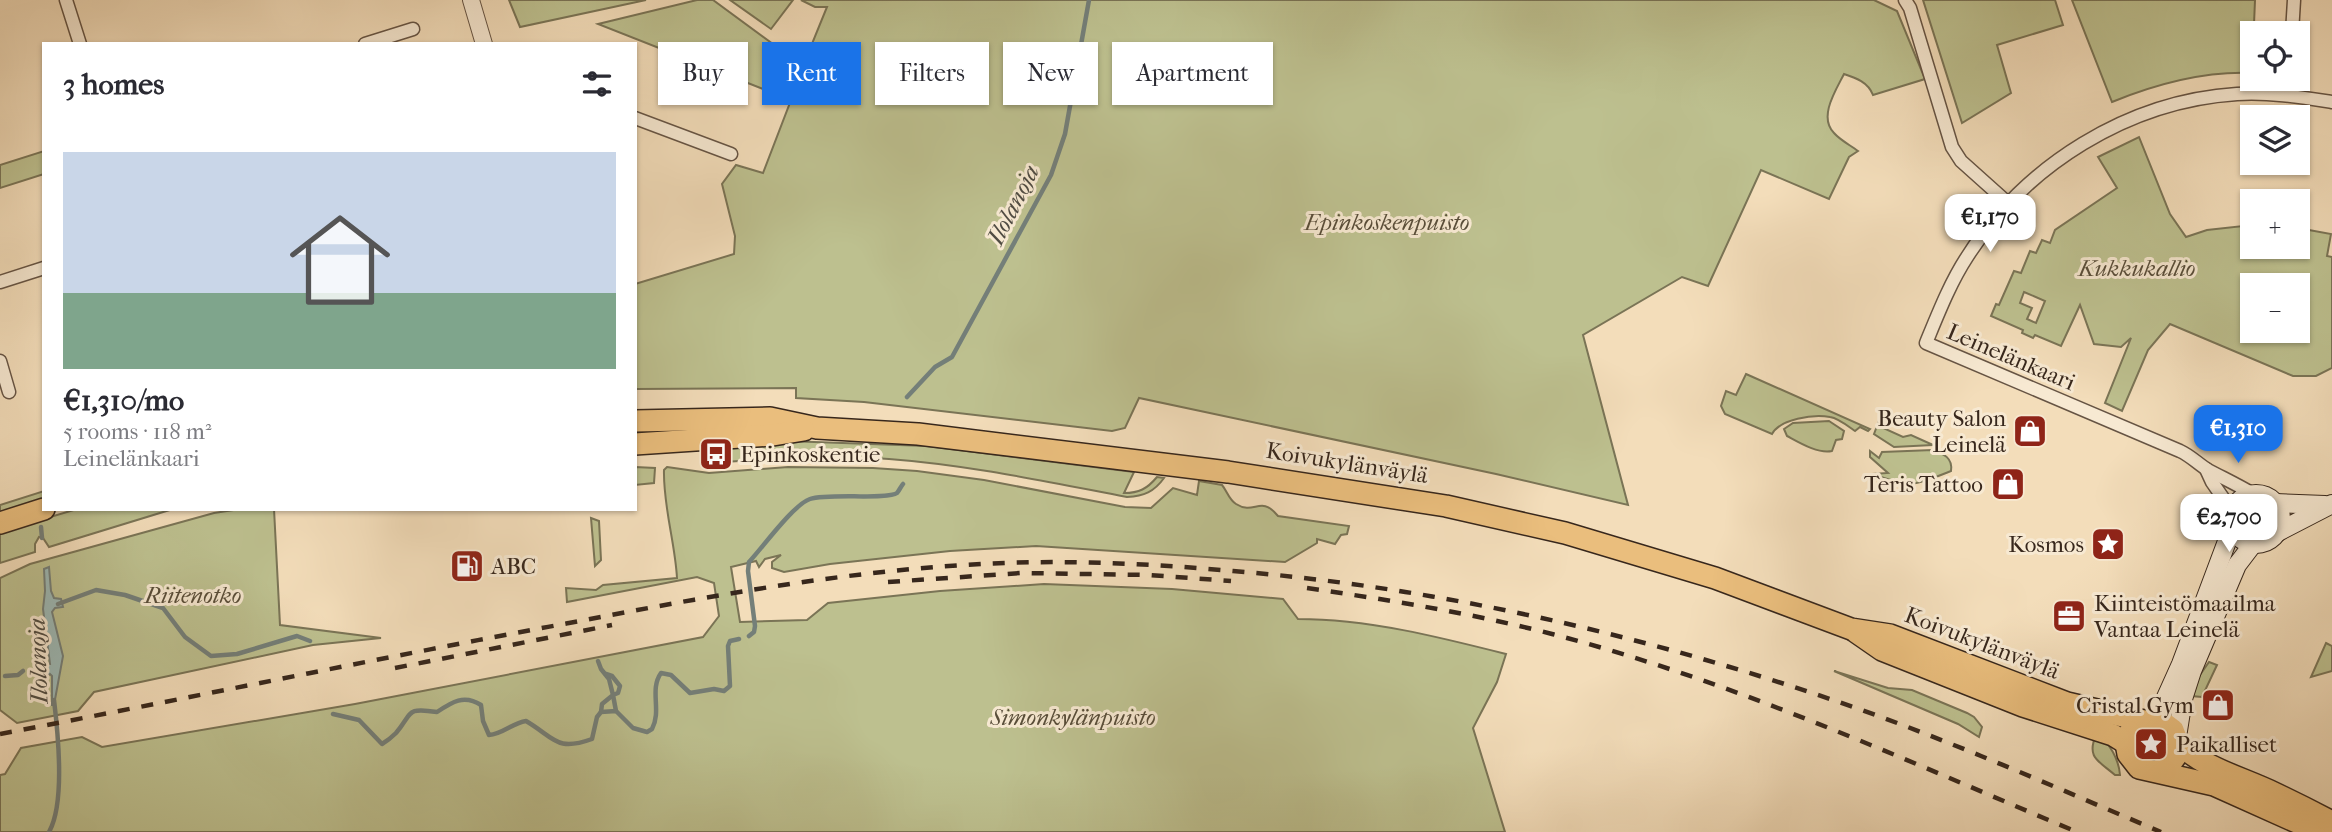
<!DOCTYPE html>
<meta charset="utf-8">
<style>
body{margin:0;font-family:"IM FELL French Canon",serif;background:#f2f2f3;color:#2b2b33;height:100vh;display:flex;flex-direction:column;font-size:26px;white-space:nowrap}
*{box-sizing:border-box;margin:0}
p{font-size:23px;color:#7c7c81}
.icon{flex:none;width:38px;height:38px;fill:none;stroke:currentColor;stroke-width:2;stroke-linecap:round;stroke-linejoin:round}
.map{position:relative;flex:1;overflow:hidden}
.drawer{position:absolute;left:42px;top:42px;width:595px;height:469px;display:flex;flex-direction:column;background:#fff;border-radius:0px;box-shadow:0 2px 5px #0004}
.drawer>*{flex:none}
.hud{position:absolute;left:658px;top:42px;width:665px;height:63px;display:flex;gap:14px}
.controls{position:absolute;left:2240px;top:21px;display:grid;gap:14px}
.controls a{display:grid;place-items:center;width:70px;height:70px;border-radius:0px;background:#fff;box-shadow:0 2px 5px #0004;font-size:35px}
.price{position:absolute;translate:-50% -60px;padding:0 16px;border-radius:14px;background:#fff;color:#222;font-size:23px;line-height:46px;filter:drop-shadow(0 2px 4px #0008)}
.price::after{content:'';position:absolute;left:50%;top:42px;width:21px;height:16px;margin-left:-10px;background:inherit;clip-path:polygon(0 0,100% 0,50% 100%)}
.price.current{background:#1a73e8;color:#fff}
ul{padding:0;list-style:none}
li{display:grid;align-content:center;gap:14px;height:371px;padding:0 21px}
li+li{border-top:2px solid #e1e1e2}
li span{display:grid;place-items:center;height:217px;border-radius:0px;color:#555}
li>.icon{margin-inline-start:auto}
span .icon{width:126px;height:126px;fill:#fffc;stroke-width:1}
li b{font-size:30px}
h2{display:flex;justify-content:space-between;align-items:center;height:84px;padding:0 21px;font-size:30px}
.chip{padding:0 24px;border-radius:0px;background:#fff;box-shadow:0 2px 5px #0004;font-size:24px;line-height:63px}
.chip.current{background:#1a73e8;color:#fff}
.map>svg:first-child{display:block}
</style>
<div class="map">
<svg width="2332" height="832" viewBox="0 0 2332 832">
<rect width="100%" height="100%" fill="#f3ddba"/>
<filter id="stains"><feTurbulence type="fractalNoise" baseFrequency=".00286" numOctaves="4"/><feColorMatrix values="0 0 0 0 .2 0 0 0 0 .09 0 0 0 0 .02 0 0 0 .5 -.17"/></filter>
<radialGradient id="worn" r=".72"><stop offset=".6" stop-color="#630" stop-opacity="0"/><stop offset="1" stop-color="#630" stop-opacity=".3"/></radialGradient>
<g fill="#bdc08f" stroke="#7a7456" stroke-width="2" fill-rule="evenodd">
<path d="M509 0H646L520 27Z"/>
<path d="M697 0H713L803 66 827 7H815L801 0H1874L1897 11 1925 79 1873 95C1868 82 1856 78 1844 74 1836 90 1818 117 1834 133 1840 140 1850 145 1858 151L1849 157 1829 199 1761 170 1708 286 1682 277 1583 335 1628 505 1496 474 1139 398 1125 428 1112 431 864 402 796 398V388L635 389V284L734 254 735 236 722 184 736 165 763 173 791 100 598 24Z"/>
<path d="M730 0H793L771 29Z"/>
<path d="M1923 0H2055L2063 25 1997 45 2011 93 1962 123Z"/>
<path d="M2072 0H2255L2252 73C2205 71 2156 84 2112 102Z"/>
<path d="M2139 137 2170 214 2186 237 2207 230 2252 225V247H2298V228L2331 234 2327 256 2332 257V368L2316 376H2293L2170 324 2148 350 2122 411 2105 403 2131 338 2121 347 2094 344 2080 305 2061 346 2035 335 2033 338 2022 333 2023 330 1991 316 1996 304 1999 305 2014 271 2021 273 2030 251 2036 253 2042 240 2050 243 2055 230 2117 188 2098 157ZM2252 285H2298V331H2252ZM2024 292 2045 301 2036 323 2027 319 2032 308 2020 303Z"/>
<path d="M44 151V174L0 188V165Z"/>
<path d="M1746 374 1870 429 1868 431 1860 427 1855 431C1848 426 1838 418 1830 417 1813 414 1780 419 1772 434L1725 414 1721 406 1726 391 1736 395Z"/>
<path d="M1880 418 1884 419 1881 427 1903 437 1911 435 1933 445 1894 447 1874 434Z"/>
<path d="M1829 421 1844 431 1842 439 1836 440 1832 451C1818 454 1800 443 1787 436L1784 429 1793 423Z"/>
<path d="M786 441 927 446 1134 472 1124 493C1139 493 1147 489 1157 477L1164 478C1154 492 1144 496 1127 497 1048 482 969 465 889 459 834 455 778 458 723 462V449Z"/>
<path d="M1933 450C1944 454 1953 458 1951 471 1913 486 1911 488 1872 474L1888 473 1870 457V451L1879 458 1882 452Z"/>
<path d="M635 467 655 468 654 483 635 485Z"/>
<path d="M667 467 709 473 788 467 873 468 917 471 984 480 1125 507 1151 508 1173 488 1197 495 1199 481 1222 485C1227 491 1229 500 1236 504 1255 516 1260 494 1278 516L1349 526 1347 534 1341 535 1335 544 1317 539V543L1285 562 1036 546 950 551 830 564 784 572 772 568V562L781 555 765 559 759 567 756 561 731 567 740 622 807 620 828 603 940 591 1044 584 1172 589 1283 599 1298 619C1368 619 1439 637 1506 654L1497 682 1473 728 1505 832H0V775L5 774 21 748 82 737 102 747 355 704 703 637 719 616 714 583 697 577 567 602 566 588 596 590 603 585 677 578C675 542 663 506 664 470Z"/>
<path d="M44 491V500L0 514V505Z"/>
<circle cx="2256" cy="519" r="16"/>
<path d="M77 509H173L49 547 43 538 39 537 35 544V552L0 563V532Z"/>
<path d="M240 509H274L280 625 381 638 313 645 94 692 78 711 17 723 0 710V578L30 564 214 513Z"/>
<path d="M591 518 599 521 601 560 595 566Z"/>
<path d="M2326 643 2332 646V671L2311 677Z"/>
<path d="M2209 662 2217 665 2202 697 2191 696 2193 685Z"/>
<path d="M1834 671 1888 688 1912 690 1967 713 1974 717 1982 727 1979 737 1958 724Z"/>
<path d="M2096 735C2110 741 2119 761 2120 775H2115C2099 761 2086 758 2096 735Z"/>
</g>
<path fill="#9dbab7" stroke="#747f79" stroke-width="2" d="M49 567 51 591 54 598 61 599 63 607 55 608 52 612 63 656 54 705H52V676L50 674 43 680 42 668 39 664H50L43 609 45 591 44 569Z"/>
<g fill="none" stroke-linecap="round" stroke-linejoin="round">
<g stroke="#747f79" stroke-width="4.5">
<path d="M907 397 935 367 952 357 1051 175 1065 134 1089 0"/>
<path d="M41 527 42 538"/>
<path d="M58 604 96 590 125 595 163 608 185 637 211 656 237 654 297 636 310 641"/>
<path d="M749 636 754 632 755 626 748 571 749 562C763 547 793 505 810 499 828 493 887 500 897 493 898 492 902 485 903 484"/>
<path d="M598 661 601 669 609 679 613 695 602 704 601 712"/>
<path d="M606 674 612 676 620 686 618 693 613 695 616 711"/>
<path d="M5 676 18 675 23 671"/>
<path d="M333 714 359 720 382 744C387 741 392 737 396 733 413 713 405 707 437 712 452 702 464 694 481 705L483 721 489 735C503 734 512 723 526 721 555 738 556 752 592 739L597 717 601 712 616 711 633 728 647 732 652 729C662 710 649 690 661 673L671 675 690 693 714 689 724 691 730 686 728 646 730 641 739 639"/>
<path d="M49 832C65 804 58 733 54 700"/>
</g>
<g stroke="#665444" stroke-width="15">
<g id="minor">
<path d="M66 0 80 44"/>
<path d="M1905 0 1910 8 1952 147 1961 161 2009 204"/>
<path d="M2292 33 2294 0"/>
<path d="M365 44 413 29"/>
<path d="M2288 95 2289 79"/>
<path d="M635 118 731 154"/>
<path d="M0 282 44 268"/>
<path d="M0 361 9 392"/>
<path d="M2206 469 2212 482 2232 511"/>
<path d="M2253 494C2238 485 2223 478 2208 470 2198 464 2191 456 2180 451L1926 343C1938 314 1950 283 1967 257 2025 165 2128 101 2237 94 2269 92 2300 97 2332 102"/>
</g>
</g>
<g stroke="#665444" stroke-width="18">
<path id="tertiary" d="M471 0 484 44"/>
</g>
<g stroke="#37271c" stroke-width="20">
<g id="secondary">
<circle cx="2256" cy="519" r="25"/>
<path d="M2275 503 2325 505"/>
<path d="M2278 532 2332 504"/>
<path d="M2151 720 2163 704 2181 664 2232 528"/>
<path d="M2177 737 2183 699 2192 671 2237 565 2253 544"/>
</g>
</g>
<g stroke="#37271c" stroke-width="24">
<g id="primary">
<path d="M635 421 770 418 817 428 918 434 1228 472 1446 506 1565 533 1715 578 1851 629 1890 635 2067 703 2144 721H2161L2173 730 2178 743 2176 756 2171 763 2158 771"/>
<path d="M635 444 773 435 804 430"/>
<path d="M0 523 44 509"/>
<path d="M1856 632 1882 650 2023 706 2113 735 2126 743"/>
<path d="M2130 732 2126 743 2128 754 2139 768 2214 785 2319 832"/>
<path d="M2178 743C2205 769 2241 777 2274 793 2293 802 2313 812 2332 822"/>
</g>
</g>
<use href="#minor" stroke="#f7e9d2" stroke-width="12"/>
<use href="#tertiary" stroke="#f7e9d2" stroke-width="16"/>
<use href="#secondary" stroke="#f7e9d2" stroke-width="18"/>
<use href="#primary" stroke="#eabe7d" stroke-width="21"/>
<g stroke="#37271c" stroke-width="4.5" stroke-dasharray="12 12" stroke-linecap="butt">
<path d="M888 582 1021 573 1149 575 1231 581"/>
<path d="M1307 588C1389 600 1471 613 1552 634 1733 681 1905 760 2077 832"/>
<path d="M395 668 612 625"/>
<path d="M0 734C190 698 379 658 569 623 700 598 832 573 965 565 1055 559 1143 563 1233 571 1429 587 1622 630 1809 692 1929 731 2045 783 2161 832"/>
</g>
</g>
<defs>
<g id="shop-square" transform="scale(1.75)"><rect x="-9" y="-9" width="18" height="18" rx="4" fill="#8f2418" stroke="#f7e9d2"/><path d="M-5-2.5h2.3a2.7 3.5 0 0 1 5.4 0H5L5.5 6h-11ZM-1.5-2.5h3a1.5 2.3 0 0 0-3 0Z" fill="#fff"/></g>
<g id="bus-square" transform="scale(1.75)"><rect x="-9" y="-9" width="18" height="18" rx="4" fill="#8f2418" stroke="#f7e9d2"/><path d="M-5-6H5V4H4V6H2V4H-2V6H-4V4H-5ZM-3.5-4V0h7V-4ZM-3.5 1.2v1.5H-2V1.2ZM2 1.2v1.5H3.5V1.2Z" fill="#fff"/></g>
<g id="sight-square" transform="scale(1.75)"><rect x="-9" y="-9" width="18" height="18" rx="4" fill="#8f2418" stroke="#f7e9d2"/><path d="M0-6L1.8-2.2L6-1.7L2.9 1.2L3.7 5.4L0 3.3L-3.7 5.4L-2.9 1.2L-6-1.7L-1.8-2.2Z" fill="#fff"/></g>
<g id="fuel-square" transform="scale(1.75)"><rect x="-9" y="-9" width="18" height="18" rx="4" fill="#8f2418" stroke="#f7e9d2"/><path d="M-5.5-6h7V0h2V4h1.3V-2.5L3-4.5l.8-.8L6-3V5H2.5V1h-1V6h-7ZM-4.2-4.7v3.2H.2V-4.7Z" fill="#fff"/></g>
<g id="office-square" transform="scale(1.75)"><rect x="-9" y="-9" width="18" height="18" rx="4" fill="#8f2418" stroke="#f7e9d2"/><path d="M-6-3h4V-5.5h4V-3h4V5H-6ZM-1-4.5V-3h2v-1.5ZM-6 0V1H6V0Z" fill="#fff"/></g>
</defs>
<g fill-rule="evenodd">
<use href="#shop-square" x="2030" y="431"/>
<use href="#bus-square" x="716" y="454"/>
<use href="#shop-square" x="2008" y="484"/>
<use href="#sight-square" x="2108" y="544"/>
<use href="#fuel-square" x="467" y="566"/>
<use href="#office-square" x="2069" y="616"/>
<use href="#shop-square" x="2218" y="705"/>
<use href="#sight-square" x="2151" y="744"/>
</g>
<g text-anchor="middle" dominant-baseline="central" stroke-width="6" stroke-linejoin="round" paint-order="stroke">
<g font-size="23" font-style="italic" fill="#584d39" stroke="#f7e9d2">
<text x="1387" y="222">Epinkoskenpuisto</text>
<text x="2137" y="268">Kukkukallio</text>
<text x="193" y="595">Riitenotko</text>
<text x="1073" y="717">Simonkylänpuisto</text>
</g>
<g font-size="23" fill="#37271c" stroke="#f7e9d2">
<text transform="translate(2011 357) rotate(23)">Leinelänkaari</text>
<text transform="translate(1347 463) rotate(9)">Koivukylänväylä</text>
<text transform="translate(1982 643) rotate(21)">Koivukylänväylä</text>
</g>
<g font-size="23" fill="#37271c" stroke="#f7e9d2" text-anchor="end">
<text x="2006" y="418">Beauty Salon<tspan x="2006" dy="26">Leinelä</tspan></text>
<text x="740" y="454" text-anchor="start">Epinkoskentie</text>
<text x="1983" y="484">Teris Tattoo</text>
<text x="2084" y="544">Kosmos</text>
<text x="491" y="566" text-anchor="start">ABC</text>
<text x="2094" y="603" text-anchor="start">Kiinteistömaailma<tspan x="2094" dy="26">Vantaa Leinelä</tspan></text>
<text x="2194" y="705">Cristal Gym</text>
<text x="2176" y="744" text-anchor="start">Paikalliset</text>
</g>
<g font-size="24" font-style="italic" fill="#504c43" stroke="#f7e9d2">
<text transform="translate(1013 205) rotate(-63)">Ilolanoja</text>
<text transform="translate(38 661) rotate(-92)">Ilolanoja</text>
</g>
</g>
<rect width="100%" height="100%" filter="url(#stains)"/>
<rect width="100%" height="100%" fill="url(#worn)"/>
</svg>
<div class="controls">
<a><svg class="icon" aria-label="locate" viewBox="0 0 24 24"><circle cx="12" cy="12" r="6"/><path d="M12 2v4M12 18v4M2 12h4M18 12h4"/></svg></a>
<a><svg class="icon" aria-label="layers" viewBox="0 0 24 24"><path d="M12 4l9 5-9 5-9-5zM3 14l9 5 9-5"/></svg></a>
<a>+</a>
<a>−</a>
</div>
<b class="price" style="left:1990px;top:254px">€1,170</b>
<b class="price current" style="left:2238px;top:465px">€1,310</b>
<b class="price" style="left:2229px;top:554px">€2,700</b>
<div class="hud">
<a class="chip">Buy</a>
<a class="chip current">Rent</a>
<a class="chip">Filters</a>
<a class="chip">New</a>
<a class="chip">Apartment</a>
</div>
<section class="drawer">
<h2>3 homes<svg class="icon" aria-label="filters" viewBox="0 0 24 24"><path d="M4 7h16M4 17h16"/><circle cx="9" cy="7" r="2"/><circle cx="15" cy="17" r="2"/></svg></h2>
<ul>
<li><span style="background:linear-gradient(#c9d6e8 65%,#7fa58c 0)"><svg class="icon" aria-label="home" viewBox="0 0 24 24"><path d="M3 11l9-7 9 7M6 9v11h12V9"/></svg></span><div><b>€1,310/mo</b><p>5 rooms · 118 m²</p><p>Leinelänkaari</p></div></li>
</ul>
</section>
</div>
